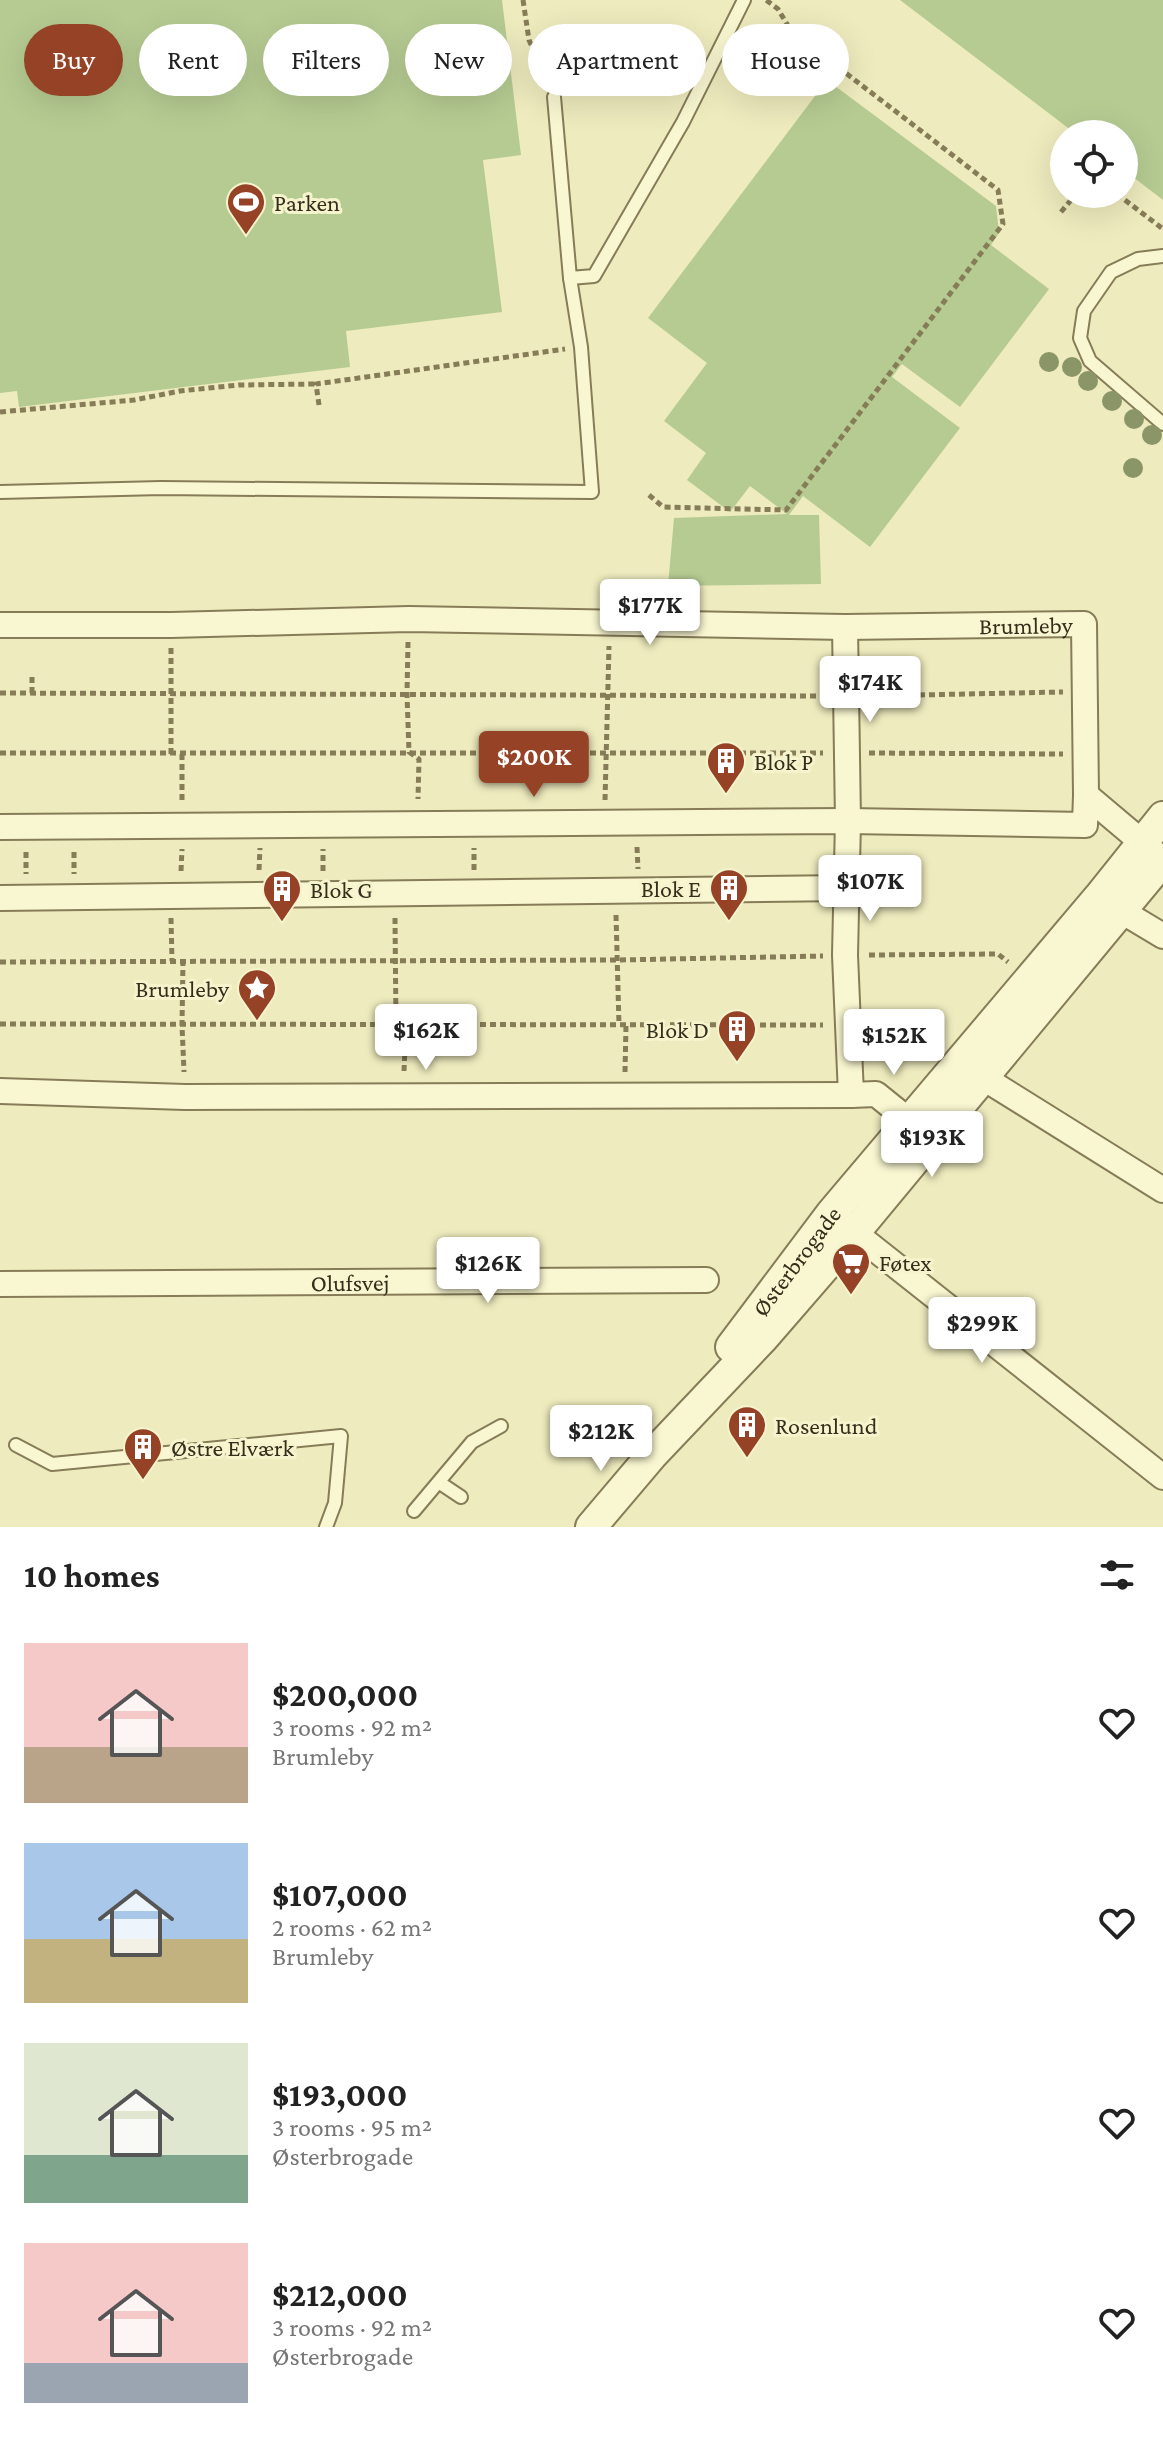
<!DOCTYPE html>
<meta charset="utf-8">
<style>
body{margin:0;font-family:"Crimson Pro",serif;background:#f6f6f6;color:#222;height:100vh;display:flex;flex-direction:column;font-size:30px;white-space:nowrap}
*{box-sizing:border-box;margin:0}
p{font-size:26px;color:#767676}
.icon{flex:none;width:44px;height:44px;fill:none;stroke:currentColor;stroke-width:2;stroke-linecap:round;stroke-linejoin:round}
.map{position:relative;height:1527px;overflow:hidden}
.side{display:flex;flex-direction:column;background:#fff;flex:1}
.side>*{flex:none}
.hud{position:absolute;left:24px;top:24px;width:1116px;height:72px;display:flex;gap:16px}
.tools{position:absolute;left:1050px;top:120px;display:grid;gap:16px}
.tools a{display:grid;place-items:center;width:88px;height:88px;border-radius:50%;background:#fff;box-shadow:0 8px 32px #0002;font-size:40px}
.price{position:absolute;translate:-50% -68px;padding:0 18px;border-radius:8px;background:#fff;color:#222;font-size:26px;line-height:52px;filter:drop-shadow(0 2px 4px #0008)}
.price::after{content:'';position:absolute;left:50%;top:48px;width:24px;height:18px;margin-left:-12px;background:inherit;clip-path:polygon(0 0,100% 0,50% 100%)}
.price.selected{background:#954227;color:#fff}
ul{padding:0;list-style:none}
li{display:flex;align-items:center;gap:24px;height:200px;padding:0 24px}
li span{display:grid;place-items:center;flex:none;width:224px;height:160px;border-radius:0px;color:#555}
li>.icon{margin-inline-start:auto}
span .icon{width:96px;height:96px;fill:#fffc;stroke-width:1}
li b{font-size:34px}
h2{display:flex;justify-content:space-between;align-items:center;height:96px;padding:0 24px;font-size:34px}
.pill{padding:0 28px;border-radius:36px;background:#fff;box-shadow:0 8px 32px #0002;font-size:28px;line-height:72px}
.pill.selected{background:#954227;color:#fff}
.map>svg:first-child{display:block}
</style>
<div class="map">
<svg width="1163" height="1527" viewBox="0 0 1163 1527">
<rect width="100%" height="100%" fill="#eeebbe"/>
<g fill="#b6cb92">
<path d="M0 0H502L521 155 483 160 502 312 346 331 350 367 19 407 17 391 0 393Z"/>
<path d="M900 0H1163V200L1124 170V134H1076Z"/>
<path d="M827 80 996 206 999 233 991 245 1049 289 960 407 902 364 892 377 960 428 870 547 803 496 789 515H819L821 584 668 586 674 518 787 514 750 486 730 512 687 480 706 453 664 421 707 363 648 318Z"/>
</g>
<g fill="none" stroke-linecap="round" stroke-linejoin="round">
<g stroke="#867c57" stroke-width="16">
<g id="service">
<path d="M1163 256 1138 259 1111 272 1084 311 1080 338 1090 361 1163 424"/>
<path d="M570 278 594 276 683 122 744 0"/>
<path d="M0 492 161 488 592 492 581 347 570 278 554 97"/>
<path d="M16 1445 52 1464 341 1436 335 1503 326 1527"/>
<path d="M440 1483 461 1497"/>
<path d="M414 1511 472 1442 501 1426"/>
</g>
</g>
<g stroke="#867c57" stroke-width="28">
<g id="minor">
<path id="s1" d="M0 625H171L409 619 845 627 1084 624 1086 795 1156 854"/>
<path d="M845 627 848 821 845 955 851 1095 876 1094 923 1132"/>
<path d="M0 827 848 821 1085 825 1086 795"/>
<path d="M0 898 846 888"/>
<path d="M1108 903 1163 936"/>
<path d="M969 1067 982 1077 1163 1190"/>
<path d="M0 1091 185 1097 851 1095"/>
<path d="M842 1223 1163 1477"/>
<path id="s2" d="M0 1284 706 1280"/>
</g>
</g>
<g stroke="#867c57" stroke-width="34">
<g id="tertiary">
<path id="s3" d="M731 1347 831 1214 1099 897 1163 817"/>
<path d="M591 1527 652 1455 763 1338 854 1233 1163 860"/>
</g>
</g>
<g stroke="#867c57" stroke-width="5" stroke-dasharray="6 4" stroke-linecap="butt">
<path d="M523 0 529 40 547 81"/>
<path d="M1117 194 1163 229"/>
<path d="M1061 212 1076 194"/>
<path d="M319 405 316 384 565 349"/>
<path d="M0 412 134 400 180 391 239 385 316 384"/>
<path d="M649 495 663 507 786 510 1003 224 998 190 791 31 778 9 766 0"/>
<path d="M408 642 407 694 409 752 419 759 418 799"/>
<path d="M0 693 823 696"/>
<path d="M32 693V677"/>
<path d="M869 696 1063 692"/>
<path d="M0 753H823"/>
<path d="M869 753 1063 754"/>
<path d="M171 754V647"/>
<path d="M182 754V803"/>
<path d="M605 800 609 646"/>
<path d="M637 847 638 869"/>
<path d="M26 852V874"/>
<path d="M74 852V874"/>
<path d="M259 870 260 848"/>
<path d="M474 870V848"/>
<path d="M181 871 182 849"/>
<path d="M323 871V849"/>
<path d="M616 915 619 1025"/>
<path d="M171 918 172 961"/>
<path d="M395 918 396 1025"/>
<path d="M869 955 998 954 1008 962"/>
<path d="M183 960 182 1025 184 1072"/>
<path d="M0 962 618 960 823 956"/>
<path d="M0 1024 823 1025"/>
<path d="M404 1071 406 1025"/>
<path d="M625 1072 626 1025"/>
</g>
<use href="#service" stroke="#f9f7d1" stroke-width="12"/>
<use href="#minor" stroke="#f9f7d1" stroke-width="24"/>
<use href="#tertiary" stroke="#f9f7d1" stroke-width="30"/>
</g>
<g fill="#8a9668">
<circle cx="1049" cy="362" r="10"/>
<circle cx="1072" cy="367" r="10"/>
<circle cx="1088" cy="381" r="10"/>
<circle cx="1112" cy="401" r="10"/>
<circle cx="1134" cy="419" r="10"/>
<circle cx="1152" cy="435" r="10"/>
<circle cx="1133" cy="468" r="10"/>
</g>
<defs>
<g id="stadium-pin" transform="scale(2)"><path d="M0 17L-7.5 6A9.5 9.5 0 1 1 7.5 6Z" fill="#954227" stroke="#f5f4cd"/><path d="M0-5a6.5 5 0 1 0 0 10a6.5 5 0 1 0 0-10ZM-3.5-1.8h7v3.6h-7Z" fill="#fff"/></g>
<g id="building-pin" transform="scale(2)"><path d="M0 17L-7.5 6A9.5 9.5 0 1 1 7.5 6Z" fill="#954227" stroke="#f5f4cd"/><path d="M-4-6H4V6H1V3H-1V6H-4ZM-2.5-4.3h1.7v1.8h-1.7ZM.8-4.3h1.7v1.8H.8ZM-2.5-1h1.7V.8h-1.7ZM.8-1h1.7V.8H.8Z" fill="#fff"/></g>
<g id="sight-pin" transform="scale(2)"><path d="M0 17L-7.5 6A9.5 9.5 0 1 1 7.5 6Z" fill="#954227" stroke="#f5f4cd"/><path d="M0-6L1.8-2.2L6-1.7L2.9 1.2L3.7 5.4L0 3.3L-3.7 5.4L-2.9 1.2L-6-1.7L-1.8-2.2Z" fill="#fff"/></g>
<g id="supermarket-pin" transform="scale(2)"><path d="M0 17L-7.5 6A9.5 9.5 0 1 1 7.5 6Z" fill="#954227" stroke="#f5f4cd"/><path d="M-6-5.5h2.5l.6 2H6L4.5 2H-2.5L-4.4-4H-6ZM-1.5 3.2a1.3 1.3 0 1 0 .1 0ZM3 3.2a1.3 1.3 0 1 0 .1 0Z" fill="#fff"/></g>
</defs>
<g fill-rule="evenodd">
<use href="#stadium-pin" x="246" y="202"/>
<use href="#building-pin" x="726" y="761"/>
<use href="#building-pin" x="729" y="888"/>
<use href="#building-pin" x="282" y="889"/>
<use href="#sight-pin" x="257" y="988"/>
<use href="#building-pin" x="737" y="1029"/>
<use href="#supermarket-pin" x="851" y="1262"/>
<use href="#building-pin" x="747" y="1425"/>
<use href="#building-pin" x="143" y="1447"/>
</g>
<g text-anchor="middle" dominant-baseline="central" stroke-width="6" stroke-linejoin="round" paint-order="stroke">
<g font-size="24" fill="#352e1c" stroke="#f5f4cd" text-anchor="start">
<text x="274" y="202">Parken</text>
<text x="754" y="761">Blok P</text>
<text x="701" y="888" text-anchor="end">Blok E</text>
<text x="310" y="889">Blok G</text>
<text x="229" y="988" text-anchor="end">Brumleby</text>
<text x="709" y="1029" text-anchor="end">Blok D</text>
<text x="879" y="1262">Føtex</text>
<text x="775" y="1425">Rosenlund</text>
<text x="171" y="1447">Østre Elværk</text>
</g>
<g font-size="24" fill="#352e1c" stroke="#f5f4cd">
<text stroke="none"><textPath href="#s1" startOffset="1026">Brumleby</textPath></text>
<text stroke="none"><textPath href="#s3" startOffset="108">Østerbrogade</textPath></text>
<text stroke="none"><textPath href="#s2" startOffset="350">Olufsvej</textPath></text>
</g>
</g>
</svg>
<div class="tools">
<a><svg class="icon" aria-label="locate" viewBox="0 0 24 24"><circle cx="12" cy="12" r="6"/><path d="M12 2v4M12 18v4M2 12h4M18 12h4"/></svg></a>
</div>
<b class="price" style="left:650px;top:647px">$177K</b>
<b class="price" style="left:870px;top:724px">$174K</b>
<b class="price selected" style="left:534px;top:799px">$200K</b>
<b class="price" style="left:870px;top:923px">$107K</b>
<b class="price" style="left:426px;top:1072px">$162K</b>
<b class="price" style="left:894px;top:1077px">$152K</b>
<b class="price" style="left:932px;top:1179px">$193K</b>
<b class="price" style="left:488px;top:1305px">$126K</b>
<b class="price" style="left:982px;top:1365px">$299K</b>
<b class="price" style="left:601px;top:1473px">$212K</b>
<div class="hud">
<a class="pill selected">Buy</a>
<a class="pill">Rent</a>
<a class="pill">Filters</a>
<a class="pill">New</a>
<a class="pill">Apartment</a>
<a class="pill">House</a>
</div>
</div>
<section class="side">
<h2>10 homes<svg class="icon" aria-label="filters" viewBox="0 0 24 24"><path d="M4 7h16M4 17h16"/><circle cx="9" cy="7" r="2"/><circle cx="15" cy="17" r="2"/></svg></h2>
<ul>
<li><span style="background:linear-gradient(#f6c9c9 65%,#b9a48a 0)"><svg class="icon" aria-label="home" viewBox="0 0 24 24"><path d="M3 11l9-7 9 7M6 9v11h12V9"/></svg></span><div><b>$200,000</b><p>3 rooms · 92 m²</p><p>Brumleby</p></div><svg class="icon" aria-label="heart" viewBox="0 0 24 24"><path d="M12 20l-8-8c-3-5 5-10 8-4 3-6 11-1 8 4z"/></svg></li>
<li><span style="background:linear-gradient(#a9c7e8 60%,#c2b280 0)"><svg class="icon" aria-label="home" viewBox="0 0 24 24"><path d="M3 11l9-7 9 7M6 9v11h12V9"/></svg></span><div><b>$107,000</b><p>2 rooms · 62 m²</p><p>Brumleby</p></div><svg class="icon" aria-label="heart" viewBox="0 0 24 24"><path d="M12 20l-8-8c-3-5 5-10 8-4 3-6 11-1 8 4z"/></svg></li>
<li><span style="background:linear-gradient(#dfe7d0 70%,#7fa58c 0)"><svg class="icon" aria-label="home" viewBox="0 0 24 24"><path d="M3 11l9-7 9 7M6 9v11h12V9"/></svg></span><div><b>$193,000</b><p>3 rooms · 95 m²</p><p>Østerbrogade</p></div><svg class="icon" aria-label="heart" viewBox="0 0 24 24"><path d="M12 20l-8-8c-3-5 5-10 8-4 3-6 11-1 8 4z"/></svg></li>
<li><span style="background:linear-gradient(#f6c9c9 75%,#9aa5b1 0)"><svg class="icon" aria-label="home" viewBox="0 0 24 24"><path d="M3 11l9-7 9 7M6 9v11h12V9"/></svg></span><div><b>$212,000</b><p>3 rooms · 92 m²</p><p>Østerbrogade</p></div><svg class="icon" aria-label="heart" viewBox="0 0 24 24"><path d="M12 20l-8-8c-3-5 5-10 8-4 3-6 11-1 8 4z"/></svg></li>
</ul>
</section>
